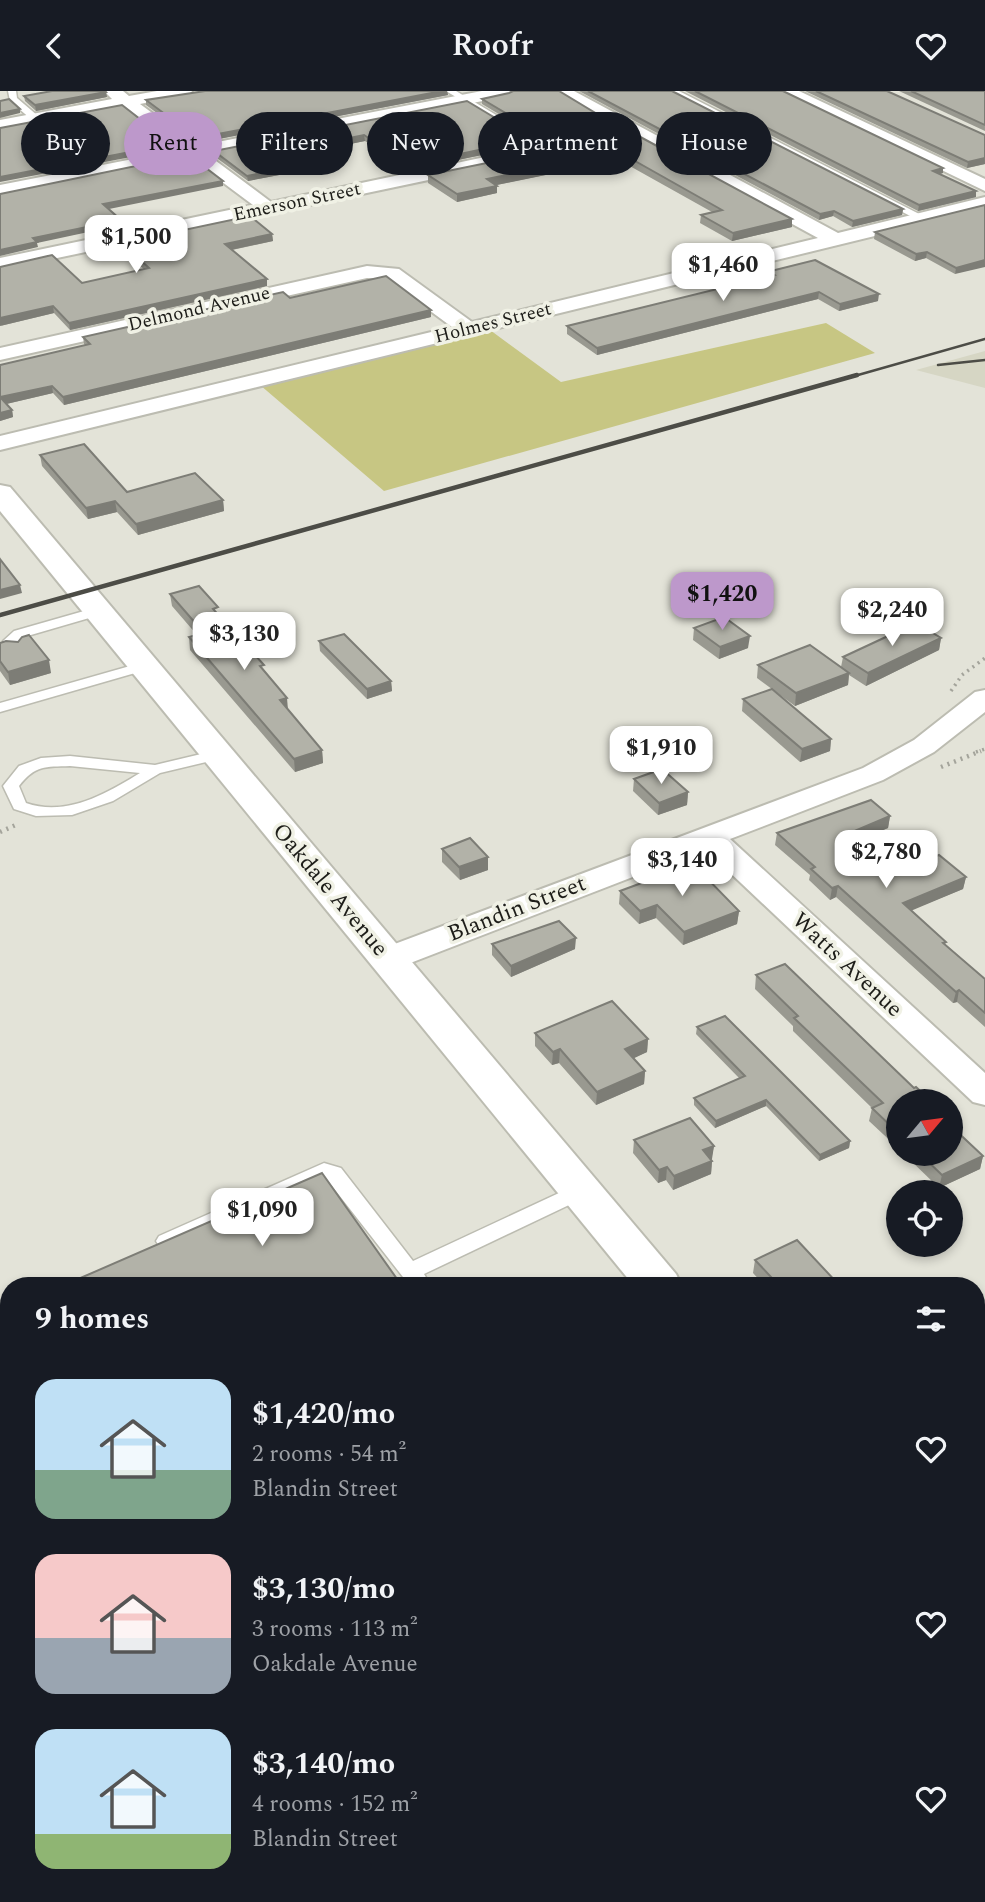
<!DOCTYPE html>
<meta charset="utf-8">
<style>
body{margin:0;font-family:Spectral,serif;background:#242831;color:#f1f3f6;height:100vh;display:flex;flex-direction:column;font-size:26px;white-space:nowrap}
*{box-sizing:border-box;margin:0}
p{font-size:23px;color:#9ea1a6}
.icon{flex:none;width:38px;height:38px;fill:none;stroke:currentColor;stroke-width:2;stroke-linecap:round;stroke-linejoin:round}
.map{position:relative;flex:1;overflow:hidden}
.sheet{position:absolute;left:0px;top:1186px;width:985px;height:625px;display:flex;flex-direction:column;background:#171b24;border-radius:28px 28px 0 0;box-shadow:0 4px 10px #0003}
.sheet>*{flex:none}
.top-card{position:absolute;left:21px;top:21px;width:943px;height:63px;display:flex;gap:14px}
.needle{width:46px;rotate:61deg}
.tools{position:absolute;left:886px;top:998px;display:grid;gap:14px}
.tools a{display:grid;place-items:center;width:77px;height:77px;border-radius:50%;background:#171b24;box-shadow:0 4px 10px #0003;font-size:35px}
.price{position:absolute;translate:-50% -60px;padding:0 16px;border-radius:14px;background:#fff;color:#222;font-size:23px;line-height:46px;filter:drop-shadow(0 2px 4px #0008)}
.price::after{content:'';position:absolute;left:50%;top:42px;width:21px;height:16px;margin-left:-10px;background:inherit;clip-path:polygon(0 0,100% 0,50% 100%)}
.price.on{background:#bd98cb;color:#111}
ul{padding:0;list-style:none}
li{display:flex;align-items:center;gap:21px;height:175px;padding:0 35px}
li span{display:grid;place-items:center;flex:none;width:196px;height:140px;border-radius:21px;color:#555}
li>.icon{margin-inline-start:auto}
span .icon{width:84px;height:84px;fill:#fffc;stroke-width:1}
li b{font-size:30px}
h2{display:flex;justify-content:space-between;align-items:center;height:84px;padding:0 35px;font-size:30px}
.pill{padding:0 24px;border-radius:32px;background:#171b24;box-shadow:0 4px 10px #0003;font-size:24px;line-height:63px}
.pill.on{background:#bd98cb;color:#111}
header{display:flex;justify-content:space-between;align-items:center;height:91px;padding:0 35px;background:#171b24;font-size:32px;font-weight:600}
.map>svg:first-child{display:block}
</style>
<header><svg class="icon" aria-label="back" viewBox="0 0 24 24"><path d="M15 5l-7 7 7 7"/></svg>Roofr<svg class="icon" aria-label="heart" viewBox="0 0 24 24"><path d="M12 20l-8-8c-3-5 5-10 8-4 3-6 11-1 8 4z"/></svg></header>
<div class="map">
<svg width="985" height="1811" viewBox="0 0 985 1811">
<rect width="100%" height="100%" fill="#e3e3d8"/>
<path fill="#d6d6c4" d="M985 260V297L916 279Z"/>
<path fill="#c7c683" d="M826 232 875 262 384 400 260 294 490 239 561 291Z"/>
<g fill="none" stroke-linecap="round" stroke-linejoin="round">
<g stroke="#bcbcb1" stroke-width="3">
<g id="service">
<path d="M8 0H16L17 7 38 25V29H32L10 10Z"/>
<path d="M446 0H456L553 58 545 60Z"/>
<path d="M668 0H679L927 127 918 129Z"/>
<path d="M98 516 103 517V523L24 546 18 551 22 558 20 561H10L3 550 14 540Z"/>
<path d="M144 571 149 572V578L0 621V612Z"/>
<path d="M218 659 226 664 223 667 160 682 113 710 72 724 36 725 14 718 3 695 19 675 41 667 70 665 155 674ZM70 675 140 682C106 703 66 726 26 712L19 695C35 674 45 676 70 675Z"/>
<path d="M324 1072 341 1077 413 1170 574 1095 581 1093 588 1095 591 1100 588 1105 424 1183 431 1195H410L325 1086 173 1155 166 1158 159 1155 156 1150 159 1145Z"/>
<path d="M0 1316 9 1321V1350L0 1345Z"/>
</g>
</g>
<g stroke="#bcbcb1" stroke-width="4">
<g id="minor">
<path d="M104 0H123L129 5 157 0H192L190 3 140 13 197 55 482 0H516L508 5 208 64 271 111 619 38 554 0H574L838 142 985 106V118L0 359V345L452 236 387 188 367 187 0 269V257L367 175 399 178 472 231 818 147 633 46 0 179V167L253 114 190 67 0 104V94L179 59 123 16 0 39V29L112 8Z"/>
<path d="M778 0H799L985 88V100Z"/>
<path d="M985 599V621L934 661 883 689 730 748 985 982V1014L973 1011 705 758 400 876 388 879 376 876 372 868 376 860 863 677 914 649 975 601Z"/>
<path d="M985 1345V1381L976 1384V1347Z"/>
</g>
</g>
<g stroke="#bcbcb1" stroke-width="4">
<g id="tertiary">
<path d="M0 394 10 396 676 1183 682 1195H634L0 420Z"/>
<path d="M976 1551 985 1554V1609L976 1606Z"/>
</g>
</g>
<g stroke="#a4a49b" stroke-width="3.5" stroke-dasharray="2 4.5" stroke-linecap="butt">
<path d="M951 600 962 584 985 567"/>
<path d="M976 661 985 658"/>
</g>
<g stroke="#a4a49b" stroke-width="4.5" stroke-dasharray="2 5" stroke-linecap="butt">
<path d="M941 676 981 660"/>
<path d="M0 741 18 733"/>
</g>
<use href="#service" fill="#fff" fill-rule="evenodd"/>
<use href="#minor" fill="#fff" fill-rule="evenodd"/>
<use href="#tertiary" fill="#fff" fill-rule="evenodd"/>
<g stroke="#4c4c46" stroke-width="2.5">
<path d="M938 274 985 269"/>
<path d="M851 286 985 248"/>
</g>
<path stroke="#4c4c46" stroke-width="4.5" d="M0 524 857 284"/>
</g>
<g fill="#999990">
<path d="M46 0H105L107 6 36 20 25 10 24 5 48 1Z"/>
<path d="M205 0H447L448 4 198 52 146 14V9Z"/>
<path d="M579 0H672L903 118 902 124 852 136 833 125 819 129Z"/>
<path d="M685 0H783L943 82 940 83 976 106 918 120Z"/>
<path d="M805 0H887L985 44V73L967 77Z"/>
<path d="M899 0H985V40Z"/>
<path d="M509 2 612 32V37L546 51 482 13V8Z"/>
<path d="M467 10 530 48V54L409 79 365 50 300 63 311 78 248 90 214 65V60Z"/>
<path d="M633 42 792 128V136L732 150 700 132 701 124 712 121 619 69 496 94 497 102 457 111 428 92V84Z"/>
<path d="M985 114 955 183 926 167 915 170 874 148 875 141Z"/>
<path d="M272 143 273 150 232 159 267 195 70 239 54 222 0 235 82 192 144 178 140 175 139 168 128 158 127 151Z"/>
<path d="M767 181 878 210 839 220 818 208 597 264 567 243V235L767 186Z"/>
<path d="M290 207 431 219V226L64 314 53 302 6 313 12 319 13 326 0 330V274L85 254 84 253 83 246Z"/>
<path d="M40 364 127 401 223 409 224 420 138 444 117 421 88 428 42 375Z"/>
<path d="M170 503 218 524 264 580 288 619 322 659 323 672 295 681 190 559 189 546 197 544 172 515Z"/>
<path d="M694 537 748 557 719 568 693 549Z"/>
<path d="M941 547 939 559 866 595 849 584 848 594 795 615 757 587 758 574 841 576 843 566Z"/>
<path d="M319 550 391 590 392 600 367 608 320 560Z"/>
<path d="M0 552 51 582 10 594 0 580Z"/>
<path d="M743 608 831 648 830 660 800 671 742 620Z"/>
<path d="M634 688 688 701 687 714 658 724 633 700Z"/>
<path d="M890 725 888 737 854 751 891 783 966 786 963 798 911 819 946 851 945 853 985 888V936L957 911 953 912 836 806 830 809 809 789 810 784 775 754 777 742Z"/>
<path d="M442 758 488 779 460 789 442 771Z"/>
<path d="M620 800 739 820 737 833 683 854 656 827 639 833 619 813Z"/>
<path d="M492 853 575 858 511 886 492 864Z"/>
<path d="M756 884 898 1010V1057L869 1030 872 1017 793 940V935L755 898Z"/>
<path d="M697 936 850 1050 849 1057 819 1070 766 1015 715 1037 694 1014V1007L740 988 696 943Z"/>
<path d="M535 942 648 948 647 961 633 967 645 980 644 993 596 1014 559 972 552 974 535 955Z"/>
<path d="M634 1049 714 1055 711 1069 712 1070 711 1083 673 1099 666 1089 658 1092 633 1062Z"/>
<path d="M903 1062H950L983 1065 980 1078 939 1097Z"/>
<path d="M898 1127V1144L891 1136 892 1130Z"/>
<path d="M907 1153H936L916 1163Z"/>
<path d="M755 1169 840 1195H764V1194L753 1182Z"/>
<path d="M9 1218V1273L0 1255V1222Z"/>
</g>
<g fill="#7d7d76">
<path d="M442 0H447L448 4 198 52 197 47Z"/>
<path d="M106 1 107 6 36 20 35 14Z"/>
<path d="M20 18V22L0 27V22Z"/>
<path d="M612 32V37L546 51V46Z"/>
<path d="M364 44 365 50 295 64V58Z"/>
<path d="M530 48V54L409 79V74Z"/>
<path d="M172 53 173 58 0 91V86Z"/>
<path d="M619 61V69L487 96V88Z"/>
<path d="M985 67V73L967 77 968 71Z"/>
<path d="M311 72V78L248 90 247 85Z"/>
<path d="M943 77V82L932 85 933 80Z"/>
<path d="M223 90V95L104 119 103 113Z"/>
<path d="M497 95V102L457 111V103Z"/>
<path d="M976 100V106L918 120 919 114Z"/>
<path d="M903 118 902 124 852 136 853 130Z"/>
<path d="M834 120 833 125 819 129 820 123Z"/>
<path d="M792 128V136L732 150 733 142Z"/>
<path d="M121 129V134L37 152 38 156 0 165V159L33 147Z"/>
<path d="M272 143 273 150 226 160 225 153Z"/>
<path d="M927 161 926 167 915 170 916 163Z"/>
<path d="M985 169V176L955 183 956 177Z"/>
<path d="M267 188V195L70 239 69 232Z"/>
<path d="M819 201 818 208 597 264V257Z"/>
<path d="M879 203 878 210 839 220 840 213Z"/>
<path d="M53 215 54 222 0 235V227Z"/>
<path d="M431 219V226L64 314 63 306Z"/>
<path d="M52 295 53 302 2 314 0 306Z"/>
<path d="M12 319 13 326 0 330V322Z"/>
<path d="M223 409 224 420 138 444 136 433Z"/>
<path d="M115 410 117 421 88 428 86 417Z"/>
<path d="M20 494 22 502 0 508V499Z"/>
<path d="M750 545 748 557 719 568 720 556Z"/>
<path d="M941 547 939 559 866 595 868 582Z"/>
<path d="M49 569 51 582 10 594 8 581Z"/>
<path d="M849 582 848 594 795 615 796 602Z"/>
<path d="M391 590 392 600 367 608V598Z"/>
<path d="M287 607 288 619 280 609Z"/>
<path d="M831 648 830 660 800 671 802 658Z"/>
<path d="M322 659 323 672 295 681 294 668Z"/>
<path d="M688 701 687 714 658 724 659 712Z"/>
<path d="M890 725 888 737 844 755 845 744Z"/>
<path d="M488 766V779L460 789 459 776Z"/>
<path d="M966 786 963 798 901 824 903 812Z"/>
<path d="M838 795 836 806 830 809 832 797Z"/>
<path d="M657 814 656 827 639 833 640 820Z"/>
<path d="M739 820 737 833 683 854 684 841Z"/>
<path d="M576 847 575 858 511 886V875Z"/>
<path d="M959 899 957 911 953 912 956 901Z"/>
<path d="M648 948 647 961 624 972 625 958Z"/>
<path d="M560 958 559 972 552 974 553 961Z"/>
<path d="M645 980 644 993 596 1014 597 1001Z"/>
<path d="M766 1009V1015L715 1037 716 1030Z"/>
<path d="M850 1050 849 1057 819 1070 820 1064Z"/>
<path d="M714 1055 712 1068 702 1073 703 1059Z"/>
<path d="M983 1065 980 1078 939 1097 942 1084Z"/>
<path d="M712 1070 711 1083 673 1099 674 1085Z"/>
<path d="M667 1076 666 1089 658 1092 659 1079Z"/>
<path d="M924 1153H936L916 1163 918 1156Z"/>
</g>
<g fill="#b2b2a8" stroke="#7d7d76" stroke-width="2">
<path d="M52 0H105L106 1 35 14 24 5Z"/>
<path d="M205 0H442L197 47 146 9Z"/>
<path d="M513 0H559L612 32 546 46 482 8 509 2Z"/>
<path d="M588 0H672L903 118 853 130 834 120 820 123Z"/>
<path d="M695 0H783L943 77 933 80 976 100 919 114Z"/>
<path d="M816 0H887L985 44V67L968 71Z"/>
<path d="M911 0H985V34Z"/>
<path d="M9 8 20 18 0 22V10Z"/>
<path d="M467 10 530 48 409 74 364 44 295 58 311 72 247 85 214 60Z"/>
<path d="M122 14 172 53 0 86V37Z"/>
<path d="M633 42 792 128 733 142 701 124 722 119 619 61 487 88 497 95 457 103 428 84Z"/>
<path d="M189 64 223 90 103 113 121 129 33 147 37 151 0 159V103Z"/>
<path d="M985 114V169L956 177 927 161 916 163 875 141Z"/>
<path d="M250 125 272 143 225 153 267 188 69 232 53 215 0 227V176L52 164 82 192 149 177 139 168 145 167 127 151Z"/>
<path d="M815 169 879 203 840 213 819 201 597 257 567 235 774 184 767 181Z"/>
<path d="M386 185 431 219 63 306 52 295 0 306 12 319 0 322V274L90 253 83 246 283 201 290 207Z"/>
<path d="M84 353 127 401 195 382 223 409 136 433 115 410 86 417 40 364Z"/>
<path d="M0 468 20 494 0 499Z"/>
<path d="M199 495 218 516 213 518 264 574 260 575 287 607 280 609 322 659 294 668 189 546 204 542 170 503Z"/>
<path d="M724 526 750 545 720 556 694 537Z"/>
<path d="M916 532 941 547 868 582 843 566Z"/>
<path d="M344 543 391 590 367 598 319 550Z"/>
<path d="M29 544 49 569 8 581 0 570V552L6 550 18 551 22 546Z"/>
<path d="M810 554 849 582 796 602 758 574Z"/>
<path d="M772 598 831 648 802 658 743 608Z"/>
<path d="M662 678 688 701 659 712 634 688Z"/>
<path d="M871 709 890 725 845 744 891 783 939 764 966 786 903 812 946 851 943 852 985 888V922L959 899 956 901 838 795 832 797 811 778 815 776 777 742Z"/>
<path d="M470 747 488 766 459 776 442 758Z"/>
<path d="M693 773 739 820 684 841 657 814 640 820 620 800Z"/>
<path d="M559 830 576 847 511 875 492 853Z"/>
<path d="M785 873 914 997 916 996 931 1010H898V1042L872 1017 883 1012 794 927 798 925 756 884Z"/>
<path d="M612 910 648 948 625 958 645 980 597 1001 560 958 553 961 535 942Z"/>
<path d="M725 925 850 1050 820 1064 766 1009 716 1030 694 1007 745 985 697 936Z"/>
<path d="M690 1027 714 1055 703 1059 712 1070 674 1085 667 1076 659 1079 634 1049Z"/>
<path d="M950 1034 983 1065 942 1084 919 1062H950Z"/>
<path d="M322 1082 402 1195H62Z"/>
<path d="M898 1127V1136L892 1130Z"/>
<path d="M797 1149 840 1195H769L764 1190 772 1187 755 1169Z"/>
<path d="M9 1218V1264L0 1246V1222Z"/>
</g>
<g text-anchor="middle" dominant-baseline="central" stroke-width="7" stroke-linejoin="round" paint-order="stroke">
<g font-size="19" fill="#1d1d19" stroke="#f0f1e5">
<text transform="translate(297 111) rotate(-12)">Emerson Street</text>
<text transform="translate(199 218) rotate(-13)">Delmond Avenue</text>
<text transform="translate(493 232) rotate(-14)">Holmes Street</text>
</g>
<g font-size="23" fill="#1d1d19" stroke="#f0f1e5">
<text transform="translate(330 799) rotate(50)">Oakdale Avenue</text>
<text transform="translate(517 818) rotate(-21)">Blandin Street</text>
<text transform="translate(847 874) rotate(43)">Watts Avenue</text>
</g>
</g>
</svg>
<div class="tools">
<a><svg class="needle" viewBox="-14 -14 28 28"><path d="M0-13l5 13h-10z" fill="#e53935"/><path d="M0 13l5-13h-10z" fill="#9ea1a6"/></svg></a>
<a><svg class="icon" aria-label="locate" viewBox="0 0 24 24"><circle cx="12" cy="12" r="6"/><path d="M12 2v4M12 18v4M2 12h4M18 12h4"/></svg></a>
</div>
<b class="price" style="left:136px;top:184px">$1,500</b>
<b class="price" style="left:723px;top:212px">$1,460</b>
<b class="price on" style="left:722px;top:541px">$1,420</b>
<b class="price" style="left:892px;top:557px">$2,240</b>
<b class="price" style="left:244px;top:581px">$3,130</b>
<b class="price" style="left:661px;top:695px">$1,910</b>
<b class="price" style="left:886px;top:799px">$2,780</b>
<b class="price" style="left:682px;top:807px">$3,140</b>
<b class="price" style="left:262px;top:1157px">$1,090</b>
<div class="top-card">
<a class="pill">Buy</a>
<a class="pill on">Rent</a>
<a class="pill">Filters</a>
<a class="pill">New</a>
<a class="pill">Apartment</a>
<a class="pill">House</a>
</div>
<section class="sheet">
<h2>9 homes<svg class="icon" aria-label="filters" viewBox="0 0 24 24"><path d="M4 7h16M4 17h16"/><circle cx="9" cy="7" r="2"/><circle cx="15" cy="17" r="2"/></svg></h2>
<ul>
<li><span style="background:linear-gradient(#bfe0f5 65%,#7fa58c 0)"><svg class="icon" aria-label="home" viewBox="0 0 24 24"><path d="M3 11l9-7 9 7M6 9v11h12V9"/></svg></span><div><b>$1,420/mo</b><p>2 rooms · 54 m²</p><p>Blandin Street</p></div><svg class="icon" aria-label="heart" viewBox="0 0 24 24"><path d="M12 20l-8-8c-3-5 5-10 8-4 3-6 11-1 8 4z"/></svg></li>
<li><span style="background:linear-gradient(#f6c9c9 60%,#9aa5b1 0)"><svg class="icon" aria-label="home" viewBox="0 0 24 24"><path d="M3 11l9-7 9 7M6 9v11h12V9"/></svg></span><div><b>$3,130/mo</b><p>3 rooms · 113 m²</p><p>Oakdale Avenue</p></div><svg class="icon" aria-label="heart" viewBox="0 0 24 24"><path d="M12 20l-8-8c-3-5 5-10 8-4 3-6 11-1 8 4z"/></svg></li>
<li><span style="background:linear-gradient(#bfe0f5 75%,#8fb573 0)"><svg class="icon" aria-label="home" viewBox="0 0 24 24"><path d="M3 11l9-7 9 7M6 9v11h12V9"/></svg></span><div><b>$3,140/mo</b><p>4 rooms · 152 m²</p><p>Blandin Street</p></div><svg class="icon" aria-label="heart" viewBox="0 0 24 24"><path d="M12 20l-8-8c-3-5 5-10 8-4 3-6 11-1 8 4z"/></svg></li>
</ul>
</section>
</div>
